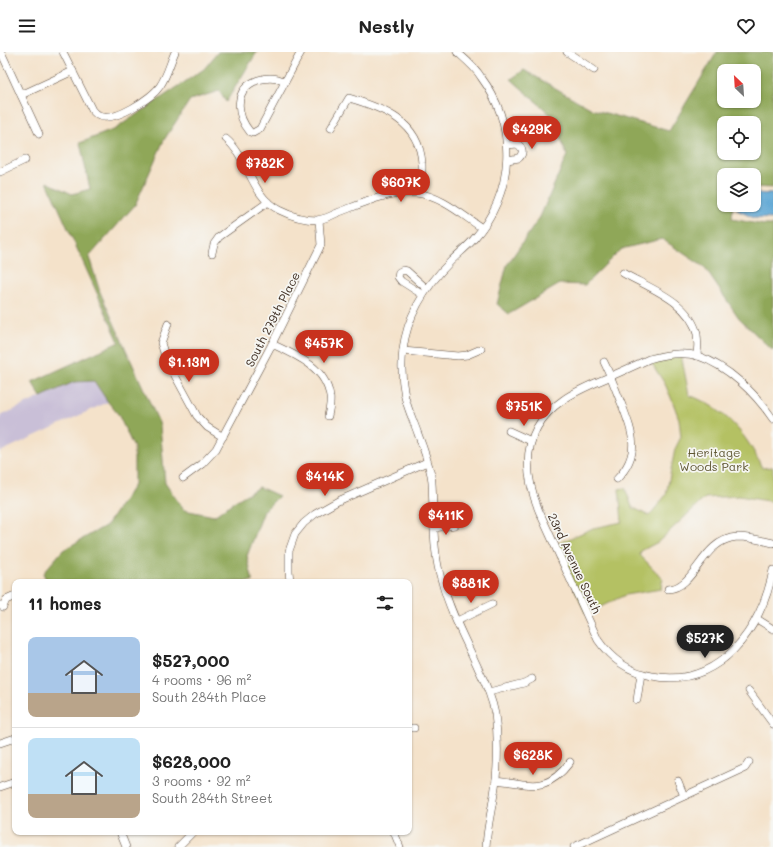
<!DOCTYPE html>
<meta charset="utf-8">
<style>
body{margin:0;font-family:Mali,sans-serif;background:#f2f2f2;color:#222;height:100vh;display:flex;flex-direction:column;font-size:15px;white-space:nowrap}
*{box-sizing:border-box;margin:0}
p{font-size:13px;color:#767676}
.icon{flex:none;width:22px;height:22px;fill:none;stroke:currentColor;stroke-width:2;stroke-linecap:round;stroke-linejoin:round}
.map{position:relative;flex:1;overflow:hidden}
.panel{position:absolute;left:12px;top:527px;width:400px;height:256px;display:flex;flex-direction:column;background:#fff;border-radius:8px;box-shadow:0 1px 3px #0004}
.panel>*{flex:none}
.needle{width:26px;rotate:335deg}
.fabs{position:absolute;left:717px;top:12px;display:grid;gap:8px}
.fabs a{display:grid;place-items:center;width:44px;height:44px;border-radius:8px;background:#fff;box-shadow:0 1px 3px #0004;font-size:20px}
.price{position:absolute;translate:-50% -34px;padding:0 9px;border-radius:14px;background:#c8321e;color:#fff;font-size:13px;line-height:26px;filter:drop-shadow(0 1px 2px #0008)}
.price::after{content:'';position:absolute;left:50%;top:24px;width:12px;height:9px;margin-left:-6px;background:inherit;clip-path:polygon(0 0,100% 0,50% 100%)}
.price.current{background:#222;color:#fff}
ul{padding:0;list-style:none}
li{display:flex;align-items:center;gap:12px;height:100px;padding:0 16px}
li+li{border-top:1px solid #e0e0e0}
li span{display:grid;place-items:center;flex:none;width:112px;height:80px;border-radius:8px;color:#555}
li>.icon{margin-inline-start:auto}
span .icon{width:48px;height:48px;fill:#fffc;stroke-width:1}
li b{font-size:17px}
h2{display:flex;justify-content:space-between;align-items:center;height:48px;padding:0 16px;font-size:17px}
header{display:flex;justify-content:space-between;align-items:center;height:52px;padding:0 16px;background:#fff;font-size:18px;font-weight:700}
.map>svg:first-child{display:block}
</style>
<header><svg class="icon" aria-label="menu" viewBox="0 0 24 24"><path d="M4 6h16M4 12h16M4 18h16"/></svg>Nestly<svg class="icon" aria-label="heart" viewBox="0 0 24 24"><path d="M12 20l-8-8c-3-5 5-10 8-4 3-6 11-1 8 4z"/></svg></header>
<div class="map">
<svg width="773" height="795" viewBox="0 0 773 795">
<rect width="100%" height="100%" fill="#f6f6f2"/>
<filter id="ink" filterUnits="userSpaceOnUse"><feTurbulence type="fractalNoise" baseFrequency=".025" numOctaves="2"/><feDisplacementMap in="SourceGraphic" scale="8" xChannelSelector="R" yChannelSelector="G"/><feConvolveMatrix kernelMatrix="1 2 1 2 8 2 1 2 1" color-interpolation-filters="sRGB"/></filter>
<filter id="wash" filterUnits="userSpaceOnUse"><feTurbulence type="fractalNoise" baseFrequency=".012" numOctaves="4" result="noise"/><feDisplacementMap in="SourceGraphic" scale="16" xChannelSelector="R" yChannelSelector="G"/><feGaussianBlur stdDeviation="0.9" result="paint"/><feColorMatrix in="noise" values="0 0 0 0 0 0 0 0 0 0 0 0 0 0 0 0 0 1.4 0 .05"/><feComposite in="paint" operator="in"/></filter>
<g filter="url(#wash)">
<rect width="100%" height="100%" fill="#f4e2ca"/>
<path fill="#c9bfd7" d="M94 328 108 350 0 400V364L74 330Z"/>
<path fill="#b4c163" stroke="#787640" d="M681 302 689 343C724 356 747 382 762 416L773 415V450L739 444 705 446 658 490 641 499 640 503 663 527 662 529 661 537 625 543 586 562 555 493 593 476 622 470 619 437 625 436 632 455 649 464 666 443 675 397 681 385 679 367 672 348 665 332 649 307Z"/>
<g fill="#8fa759" stroke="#65683c" fill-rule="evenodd">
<path d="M218 0H257L226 50 219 39 190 48 164 88 135 153 89 205 100 240 160 373 165 431 184 458 214 464 235 449 259 435 279 444 264 459 247 504 253 530H47L43 521 63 498 107 473 134 433V396L118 362 108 350 94 329 74 330 41 345 32 330 119 290 47 130 72 142 90 137 80 91 115 77 204 17Z"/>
<path d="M717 0H773V136L754 135V123H724V153H733L732 167 764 173H773V299L739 266 704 215 662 187 621 197 585 233 560 232 509 262 497 252 507 213 540 165 567 103 551 63 511 27 524 18 592 57 669 79ZM724 19H754V49H724ZM724 71H754V101H724Z"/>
</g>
<path fill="#5ca6d4" stroke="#4c6879" d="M754 141 773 142V167L754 166 737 158 738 153H754Z"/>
</g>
<g filter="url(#ink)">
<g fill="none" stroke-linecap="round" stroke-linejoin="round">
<g stroke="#574638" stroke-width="8">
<g id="street">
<path d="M1 0 39 82"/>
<path d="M63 0 92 58C94 60 96 63 99 64 114 71 152 46 160 34 167 24 170 11 175 0"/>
<path d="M457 0C466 8 475 15 481 25 518 75 515 141 473 188 467 195 458 202 451 209 427 233 407 262 403 298 401 313 402 330 405 345 408 358 414 370 418 382 423 395 428 409 431 423 433 433 432 443 433 453 434 479 434 505 442 530 450 560 466 589 479 618 486 632 492 646 495 662 498 683 498 705 496 727 494 750 487 772 486 795"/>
<path d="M567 0 594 18"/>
<path d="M285 30C276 25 268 25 258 28 233 37 236 63 250 80L253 81 260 77 301 0"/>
<path d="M21 43 73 19"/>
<path d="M331 76 349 46C383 56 419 69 422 111 423 121 420 131 417 141"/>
<path d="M226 87C249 106 250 143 279 158 291 164 304 168 317 168 324 167 331 164 337 161 361 152 390 138 416 141 441 144 462 163 482 176"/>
<path d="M507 108 519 106C524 101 523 95 517 92L507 93"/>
<path d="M0 120 25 108"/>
<path d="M212 201 214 192 219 185 268 150"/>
<path d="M623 221C649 236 689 249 697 282 698 289 698 297 697 304"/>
<path d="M423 243 401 229 398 225 399 220 403 218 407 219 427 237"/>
<path d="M168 272 161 291 166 307 197 364 207 375 223 385"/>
<path d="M272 292C296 303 326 315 330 345 331 351 329 358 328 364"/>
<path d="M403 299 458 304 467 303 481 297"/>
<path d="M604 310C611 324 616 339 622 353 633 382 641 402 617 427"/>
<path d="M773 367C755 341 728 314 698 304 681 299 664 303 649 307 636 313 623 319 609 325 593 332 577 338 563 348 522 376 522 417 539 459L598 588C611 607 630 620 652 624 719 637 762 577 773 518"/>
<path d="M509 379 531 389"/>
<path d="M183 426 202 412 216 397 272 292 321 193 319 168"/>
<path d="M434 476 455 473"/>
<path d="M290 530 289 519V499L295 482 304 471 315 462 338 449 427 410"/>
<path d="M668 537C696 536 701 488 737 485 749 485 761 488 773 491"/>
<path d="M0 553 3 555 6 548 15 544"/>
<path d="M757 567 773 577"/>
<path d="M457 569 492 552"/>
<path d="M749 639 773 672"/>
<path d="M489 640 524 631 532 627"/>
<path d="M637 648 641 622"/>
<path d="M409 676H414"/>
<path d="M0 691 15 686"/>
<path d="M496 728C531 732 546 742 570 710"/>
<path d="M678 729 684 744"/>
<path d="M0 735 15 730"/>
<path d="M120 780 126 795"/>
<path d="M394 780 400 795"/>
<path d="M178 795 193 780"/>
<path d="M574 795 745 716 749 710"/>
</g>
</g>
<use href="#street" stroke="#fff" stroke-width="7"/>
</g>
</g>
<g text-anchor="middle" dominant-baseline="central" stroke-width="3.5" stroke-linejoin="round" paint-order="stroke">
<g font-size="12" fill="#3b2a1e" stroke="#f6f6f2">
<text transform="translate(272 267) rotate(-63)">South 279th Place</text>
<text transform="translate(575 511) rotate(65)">23rd Avenue South</text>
</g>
<g font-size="12" fill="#5f5733" stroke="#f6f6f2">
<text x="714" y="400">Heritage<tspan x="714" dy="14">Woods Park</tspan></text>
</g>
</g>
</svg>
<div class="fabs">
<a><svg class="needle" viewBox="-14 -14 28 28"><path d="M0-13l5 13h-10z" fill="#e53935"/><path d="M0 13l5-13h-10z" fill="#767676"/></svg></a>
<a><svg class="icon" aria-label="locate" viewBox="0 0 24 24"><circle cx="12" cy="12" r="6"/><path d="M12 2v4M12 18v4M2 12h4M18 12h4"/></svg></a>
<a><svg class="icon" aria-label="layers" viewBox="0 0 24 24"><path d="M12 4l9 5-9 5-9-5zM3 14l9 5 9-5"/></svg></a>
</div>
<b class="price" style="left:532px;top:98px">$429K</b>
<b class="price" style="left:265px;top:132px">$782K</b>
<b class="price" style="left:401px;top:151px">$607K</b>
<b class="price" style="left:324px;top:312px">$457K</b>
<b class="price" style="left:189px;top:331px">$1.13M</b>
<b class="price" style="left:524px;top:375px">$751K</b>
<b class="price" style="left:325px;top:445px">$414K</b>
<b class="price" style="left:446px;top:484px">$411K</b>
<b class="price" style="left:471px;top:552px">$881K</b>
<b class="price current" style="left:705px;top:607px">$527K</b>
<b class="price" style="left:533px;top:724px">$628K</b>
<section class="panel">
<h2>11 homes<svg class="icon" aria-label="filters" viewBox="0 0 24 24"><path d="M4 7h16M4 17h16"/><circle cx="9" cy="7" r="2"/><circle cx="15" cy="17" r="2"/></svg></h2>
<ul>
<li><span style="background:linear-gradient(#a9c7e8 70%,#b9a48a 0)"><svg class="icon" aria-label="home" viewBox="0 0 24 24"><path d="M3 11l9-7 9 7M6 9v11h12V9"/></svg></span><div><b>$527,000</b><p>4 rooms · 96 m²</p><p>South 284th Place</p></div></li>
<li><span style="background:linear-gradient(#bfe0f5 70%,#b9a48a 0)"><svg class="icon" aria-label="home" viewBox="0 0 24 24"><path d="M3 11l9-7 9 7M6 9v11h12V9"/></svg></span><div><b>$628,000</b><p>3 rooms · 92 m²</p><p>South 284th Street</p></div></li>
</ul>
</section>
</div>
